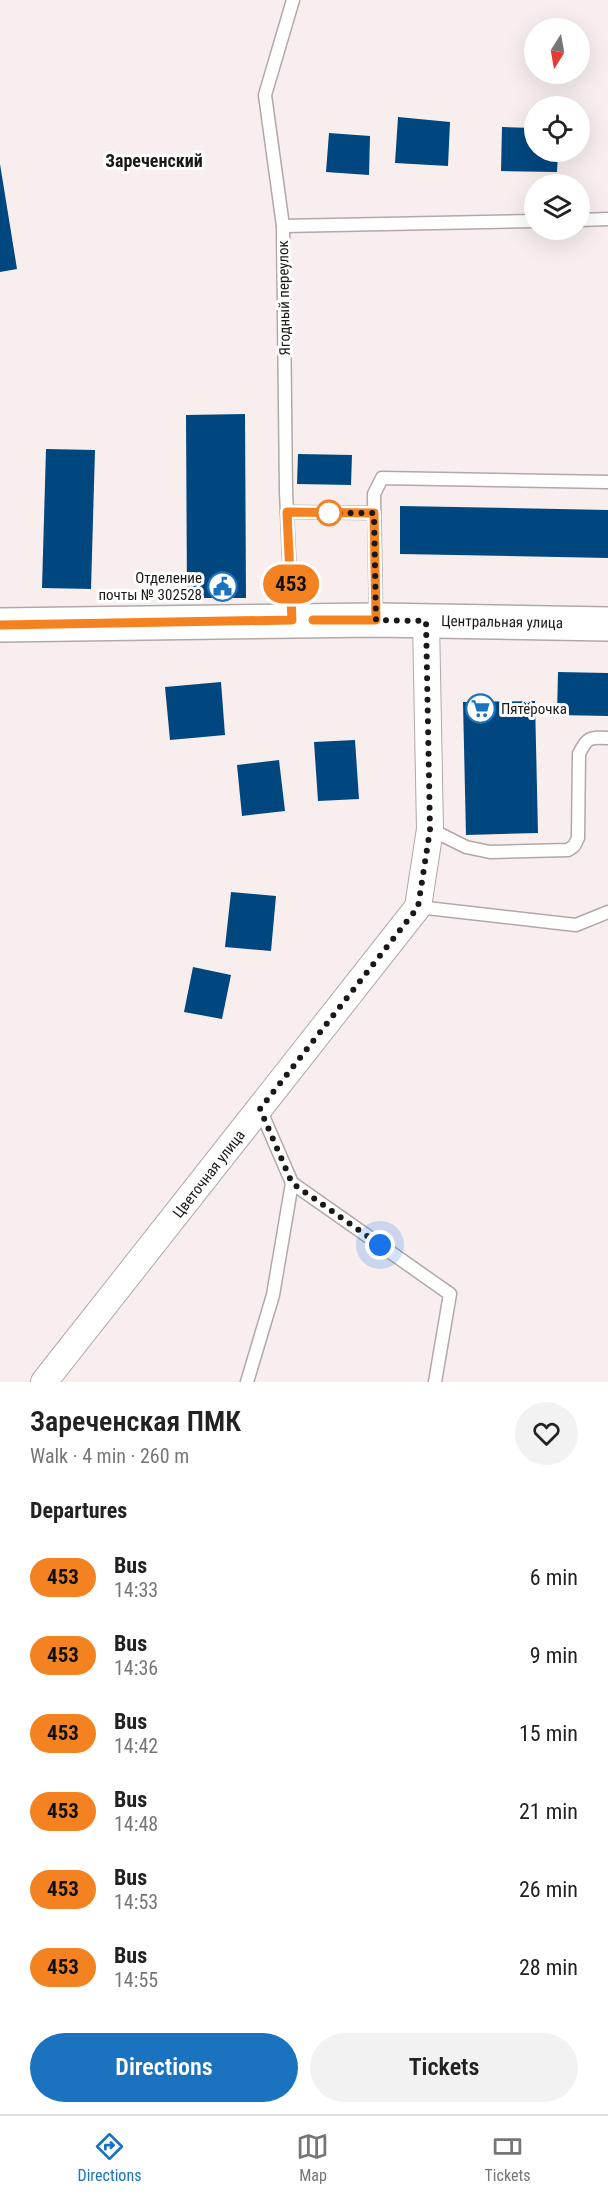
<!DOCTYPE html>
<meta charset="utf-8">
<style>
body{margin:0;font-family:"Roboto Condensed",sans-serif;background:#f2f2f2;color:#222;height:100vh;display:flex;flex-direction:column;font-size:22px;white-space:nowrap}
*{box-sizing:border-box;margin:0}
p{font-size:20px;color:#767676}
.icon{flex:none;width:33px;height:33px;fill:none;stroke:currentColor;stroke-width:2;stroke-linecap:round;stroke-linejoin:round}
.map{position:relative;height:1382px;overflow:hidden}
.drawer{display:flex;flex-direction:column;background:#fff;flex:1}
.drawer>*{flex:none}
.badge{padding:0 12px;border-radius:20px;font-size:21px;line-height:39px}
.needle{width:39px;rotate:191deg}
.buttons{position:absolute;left:524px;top:18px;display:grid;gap:12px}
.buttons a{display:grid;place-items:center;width:66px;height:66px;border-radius:50%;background:#fff;box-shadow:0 6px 24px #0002;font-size:30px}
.you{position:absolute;width:30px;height:30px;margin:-15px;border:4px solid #fff;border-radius:50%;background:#1a73e8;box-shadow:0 0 0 9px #1a73e833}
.map>.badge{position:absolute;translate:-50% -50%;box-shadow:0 0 0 3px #fff}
h2{padding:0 30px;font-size:22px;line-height:54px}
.round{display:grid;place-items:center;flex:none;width:63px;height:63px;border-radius:32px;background:#f2f2f2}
.headline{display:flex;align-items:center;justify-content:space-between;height:102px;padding:0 30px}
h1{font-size:28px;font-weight:600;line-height:45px}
.primary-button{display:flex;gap:12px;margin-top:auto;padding:12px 30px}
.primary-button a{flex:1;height:69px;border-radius:36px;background:#1b73c0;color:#fff;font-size:24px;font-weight:600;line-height:69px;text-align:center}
.primary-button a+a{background:#f2f2f2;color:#222}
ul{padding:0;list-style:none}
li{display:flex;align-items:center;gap:18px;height:78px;padding:0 30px}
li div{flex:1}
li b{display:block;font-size:22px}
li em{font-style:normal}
li .badge{min-width:66px;font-weight:700;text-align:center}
.menu{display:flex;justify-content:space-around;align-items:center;height:84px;border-top:2px solid #e0e0e0;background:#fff;font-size:16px;color:#767676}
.menu a{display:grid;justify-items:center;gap:3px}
.menu .on{color:#1b73c0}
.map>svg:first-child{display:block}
</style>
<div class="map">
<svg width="608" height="1382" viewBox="0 0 608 1382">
<rect width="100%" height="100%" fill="#f8eeee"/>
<!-- building -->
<g fill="#004780">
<path d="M398,117L450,122L448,166L395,163Z"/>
<path d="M502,127L534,128V152H558L557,172L501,171Z"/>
<path d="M329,133L370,136L369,175L326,172Z"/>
<path d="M0,164L17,269L0,272Z"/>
<path d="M245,414L246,598H187L186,415Z"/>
<path d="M46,449L95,450L91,589L42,588Z"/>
<path d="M298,454L352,455L351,485L297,484Z"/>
<path d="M400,506L608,510V558L400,554Z"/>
<path d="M558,672L608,673V716L557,715Z"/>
<path d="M221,682L225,735L170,740L165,687Z"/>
<path d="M535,701L538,833L466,835L463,702Z"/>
<path d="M355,740L359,799L318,801L314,742Z"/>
<path d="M279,760L285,811L242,816L237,765Z"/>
<path d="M231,892L276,896L271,951L225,947Z"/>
<path d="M193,967L231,975L222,1019L184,1012Z"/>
</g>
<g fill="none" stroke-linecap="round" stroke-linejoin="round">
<defs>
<g id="lane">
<path d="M579,220L608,219"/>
<path d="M283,226L534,221"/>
<path d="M287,512L374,513"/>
<path d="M376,618L374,494L382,478L608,482"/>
<path d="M292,620L286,492L283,226L265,95L293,0"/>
<path d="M430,829L466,847L490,852L568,850L574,846L578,838L579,754C587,737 590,737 608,738"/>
<path d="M418,907L576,925L608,912"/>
<path d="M260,1109L292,1183L450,1294L435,1382"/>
<path d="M247,1382L273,1295L292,1183"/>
</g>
<path id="street" d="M44,1382L418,907L430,829L426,621"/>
<path id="secondary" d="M0,625L376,620L608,624"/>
</defs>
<!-- lane casing -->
<use href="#lane" stroke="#b2a8a8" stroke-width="15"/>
<!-- street casing -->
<use href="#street" stroke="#b2a8a8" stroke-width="28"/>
<!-- secondary casing -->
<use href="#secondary" stroke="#b2a8a8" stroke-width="36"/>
<!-- lane -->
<use href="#lane" stroke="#fff" stroke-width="12"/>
<!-- street -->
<use href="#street" stroke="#fff" stroke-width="26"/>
<!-- secondary -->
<use href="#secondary" stroke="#fff" stroke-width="33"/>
</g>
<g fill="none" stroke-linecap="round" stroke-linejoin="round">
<defs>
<path id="line" d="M0,625L292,620L287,512L374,513L376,620H313"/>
</defs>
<!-- line casing -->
<use href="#line" stroke="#fff" stroke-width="14"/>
<!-- line -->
<use href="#line" stroke="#f58220" stroke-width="9"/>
<!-- walk -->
<path stroke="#1b1818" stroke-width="6" stroke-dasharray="0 10.8" d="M329,513H374L376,620L426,621L430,830L418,907L260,1109L292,1183L380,1245"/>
</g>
<!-- icons -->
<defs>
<symbol id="civic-ring" viewBox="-11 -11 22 22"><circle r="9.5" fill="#fefefe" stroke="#1b73c0" stroke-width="1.5"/><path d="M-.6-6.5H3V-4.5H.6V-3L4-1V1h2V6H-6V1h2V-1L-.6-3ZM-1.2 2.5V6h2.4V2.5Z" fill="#1b73c0"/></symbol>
<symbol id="supermarket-ring" viewBox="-11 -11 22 22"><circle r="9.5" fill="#fefefe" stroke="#1b73c0" stroke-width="1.5"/><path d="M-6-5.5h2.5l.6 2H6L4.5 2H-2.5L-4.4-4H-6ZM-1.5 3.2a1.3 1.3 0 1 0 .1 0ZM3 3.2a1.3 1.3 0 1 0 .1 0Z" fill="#1b73c0"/></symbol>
</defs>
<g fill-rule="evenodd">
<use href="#civic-ring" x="206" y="570" width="33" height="33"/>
<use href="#supermarket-ring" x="464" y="692" width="33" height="33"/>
</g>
<!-- markers -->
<circle fill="#fff" stroke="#f58220" stroke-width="3" cx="329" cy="513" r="12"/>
<g text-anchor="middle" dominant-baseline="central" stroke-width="6" stroke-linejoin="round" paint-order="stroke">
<!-- street labels -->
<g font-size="15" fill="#1b1818" stroke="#fefefe">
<text transform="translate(284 298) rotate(-91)">Ягодный переулок</text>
<text transform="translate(502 622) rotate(1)">Центральная улица</text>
<text transform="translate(209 1174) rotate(-52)">Цветочная улица</text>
</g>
<!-- poi labels -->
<g font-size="15" fill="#1b1818" stroke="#fefefe" text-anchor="end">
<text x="202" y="578">Отделение<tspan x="202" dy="17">почты № 302528</tspan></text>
<text x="501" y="709" text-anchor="start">Пятёрочка</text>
</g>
<!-- quarter labels -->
<g font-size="18" font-weight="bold" fill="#1b1818" stroke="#fefefe">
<text x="154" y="160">Зареченский</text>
</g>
</g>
</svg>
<div class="buttons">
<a><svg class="needle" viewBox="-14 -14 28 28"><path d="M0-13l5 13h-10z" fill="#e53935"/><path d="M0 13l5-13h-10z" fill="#767676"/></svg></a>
<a><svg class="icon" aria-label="locate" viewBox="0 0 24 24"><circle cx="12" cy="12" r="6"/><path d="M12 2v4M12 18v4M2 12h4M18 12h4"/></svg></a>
<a><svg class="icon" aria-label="layers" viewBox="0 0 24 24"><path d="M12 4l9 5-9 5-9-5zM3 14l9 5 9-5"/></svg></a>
</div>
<div class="you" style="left:380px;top:1245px"></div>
<b class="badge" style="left:291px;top:584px;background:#f58220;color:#111">453</b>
</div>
<section class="drawer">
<div class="headline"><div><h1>Зареченская ПМК</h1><p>Walk · 4 min · 260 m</p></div><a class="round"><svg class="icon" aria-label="heart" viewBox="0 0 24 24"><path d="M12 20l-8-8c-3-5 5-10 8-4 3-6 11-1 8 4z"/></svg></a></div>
<h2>Departures</h2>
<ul>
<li><span class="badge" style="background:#f58220;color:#111">453</span><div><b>Bus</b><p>14:33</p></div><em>6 min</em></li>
<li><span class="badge" style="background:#f58220;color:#111">453</span><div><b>Bus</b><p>14:36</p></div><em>9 min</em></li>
<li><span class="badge" style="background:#f58220;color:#111">453</span><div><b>Bus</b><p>14:42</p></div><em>15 min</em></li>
<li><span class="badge" style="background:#f58220;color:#111">453</span><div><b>Bus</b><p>14:48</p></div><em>21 min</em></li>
<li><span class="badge" style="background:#f58220;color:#111">453</span><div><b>Bus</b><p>14:53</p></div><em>26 min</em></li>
<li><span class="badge" style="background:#f58220;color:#111">453</span><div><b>Bus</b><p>14:55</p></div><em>28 min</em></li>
</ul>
<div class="primary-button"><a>Directions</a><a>Tickets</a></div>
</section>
<nav class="menu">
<a class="on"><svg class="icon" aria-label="directions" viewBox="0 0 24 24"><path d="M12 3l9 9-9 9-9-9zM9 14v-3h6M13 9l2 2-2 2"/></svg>Directions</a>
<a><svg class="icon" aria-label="map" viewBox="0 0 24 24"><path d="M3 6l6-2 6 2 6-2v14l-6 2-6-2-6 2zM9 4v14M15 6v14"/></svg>Map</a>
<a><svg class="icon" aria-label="tickets" viewBox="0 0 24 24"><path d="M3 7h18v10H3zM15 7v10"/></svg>Tickets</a>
</nav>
